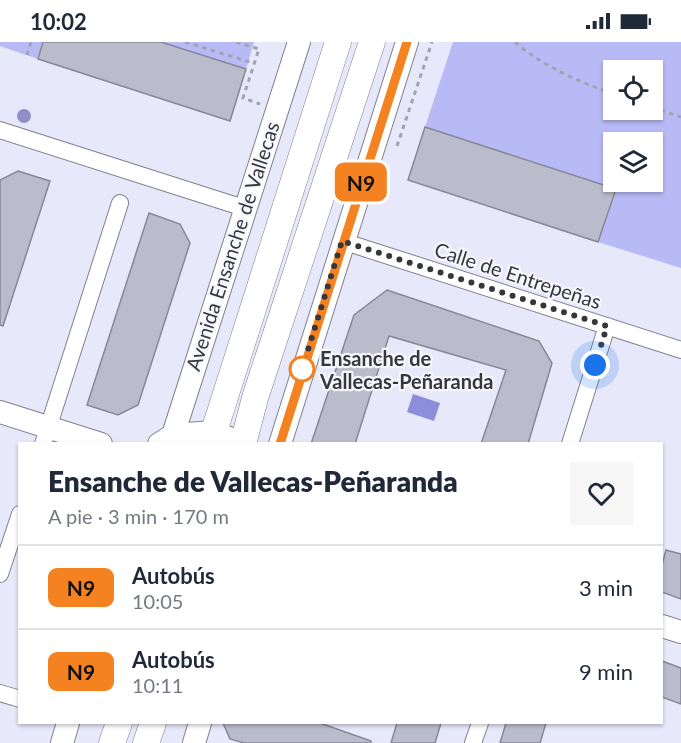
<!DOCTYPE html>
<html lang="es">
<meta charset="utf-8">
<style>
body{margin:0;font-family:Lato,sans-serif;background:#f6f6f7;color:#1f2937;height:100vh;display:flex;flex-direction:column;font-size:22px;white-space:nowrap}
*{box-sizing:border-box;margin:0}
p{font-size:20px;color:#747a83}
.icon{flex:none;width:33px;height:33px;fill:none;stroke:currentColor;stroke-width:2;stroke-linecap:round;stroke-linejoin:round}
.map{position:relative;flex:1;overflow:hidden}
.panel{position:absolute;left:18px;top:400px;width:645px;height:282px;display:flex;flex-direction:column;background:#fff;border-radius:0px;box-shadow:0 2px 4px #0004}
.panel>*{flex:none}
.badge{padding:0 12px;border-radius:9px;font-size:21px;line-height:39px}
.tools{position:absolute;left:603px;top:18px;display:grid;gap:12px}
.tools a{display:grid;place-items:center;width:60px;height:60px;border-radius:0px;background:#fff;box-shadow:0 2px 4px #0004;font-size:30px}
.you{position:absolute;width:30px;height:30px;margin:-15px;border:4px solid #fff;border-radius:50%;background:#1a73e8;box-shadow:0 0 0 9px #1a73e833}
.map>.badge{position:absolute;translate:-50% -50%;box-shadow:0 0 0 3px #fff}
.round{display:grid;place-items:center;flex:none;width:63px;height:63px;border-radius:0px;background:#f6f6f7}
.head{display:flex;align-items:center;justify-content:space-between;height:102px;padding:0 30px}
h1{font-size:28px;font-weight:800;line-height:45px}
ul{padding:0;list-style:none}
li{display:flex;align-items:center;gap:18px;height:84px;padding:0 30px;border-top:2px solid #e0e1e3}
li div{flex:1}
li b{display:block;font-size:22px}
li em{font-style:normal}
li .badge{min-width:66px;font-weight:700;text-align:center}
.status{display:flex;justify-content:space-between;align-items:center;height:42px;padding:0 30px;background:#fff;direction:ltr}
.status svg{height:16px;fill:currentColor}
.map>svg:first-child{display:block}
</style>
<div class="status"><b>10:02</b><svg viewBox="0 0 49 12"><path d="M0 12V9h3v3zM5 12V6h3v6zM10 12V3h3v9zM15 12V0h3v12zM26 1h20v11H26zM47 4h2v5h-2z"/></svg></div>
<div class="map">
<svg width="681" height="701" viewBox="0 0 681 701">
<rect width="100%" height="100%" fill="#e7e8f9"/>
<!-- green -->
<g fill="#b8baf6" fill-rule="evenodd">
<path d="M0,0H43L38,17L0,4Z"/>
<path d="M161,0H254L246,27Z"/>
<path d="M453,0H681V226L598,200L615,147L425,85ZM614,28H652V68H614ZM614,100H652V140H614Z"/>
</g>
<!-- water -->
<path fill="#8c8ddb" d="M413,352L440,361L434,379L407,370Z"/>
<!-- building -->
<g fill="#babccc" stroke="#878897" stroke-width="1.5">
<path d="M43,0H161L246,27L230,79L38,17Z"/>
<path d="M425,85L616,147L598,200L408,138Z"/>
<path d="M18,129L50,139L3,284L0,283V138Z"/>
<path d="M149,171L180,182L190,201L138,363L118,373L87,363Z"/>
<path d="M387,248L539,299L552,321L528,402H481L506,328L389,294L355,402H311L354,273Z"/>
<path d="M666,508L681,512V557L662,550V523Z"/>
<path d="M662,619L681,626V662L662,655Z"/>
<path d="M223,681H320L371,699V701H244L230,697Z"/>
<path d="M397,681H441L435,701H391Z"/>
<path d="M506,681H546L540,701H500Z"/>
</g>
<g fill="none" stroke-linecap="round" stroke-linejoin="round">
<defs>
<g id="street">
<path d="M0,88L244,166"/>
<path d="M342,199L681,308"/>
<path d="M43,402L120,161"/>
<path d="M570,402L607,284"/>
<path d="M0,532L20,472"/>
<path d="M0,651L20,657"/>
<path d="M473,701L480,681"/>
</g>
<g id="secondary">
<path d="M0,370L101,402"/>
<path d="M173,393L213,390L245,402"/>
<path d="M159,402L173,393L299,0"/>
<path d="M280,402L407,0"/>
<path d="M662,584L681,590"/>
<path d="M62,701L68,681"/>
<path d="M194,701L200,681"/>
</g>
<g id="primary">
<path d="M210,402L338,0"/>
<path d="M243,402L255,356L372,0"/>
<path d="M112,701L119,681"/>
<path d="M146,701L153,681"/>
</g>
</defs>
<!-- street casing -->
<use href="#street" stroke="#808190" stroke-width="18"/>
<!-- secondary casing -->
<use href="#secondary" stroke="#808190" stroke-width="24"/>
<!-- primary casing -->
<use href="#primary" stroke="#808190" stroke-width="27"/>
<!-- path -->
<g stroke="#a2a3b0" stroke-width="3" stroke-dasharray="4.5 4.5" stroke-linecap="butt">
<path d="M185,0L253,21"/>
<path d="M236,0L259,7L243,56L260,62"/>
<path d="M515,0C544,25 577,39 614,52"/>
<path d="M27,13L31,0"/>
<path d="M652,65L681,75"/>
<path d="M397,104L432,0"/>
</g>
<!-- street -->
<use href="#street" stroke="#fff" stroke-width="16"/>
<!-- secondary -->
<use href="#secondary" stroke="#fff" stroke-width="22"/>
<!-- primary -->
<use href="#primary" stroke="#fff" stroke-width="26"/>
</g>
<!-- trees -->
<circle fill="#908dc7" cx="24" cy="74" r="7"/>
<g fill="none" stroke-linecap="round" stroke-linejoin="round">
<defs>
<path id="line" d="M280,402L407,0"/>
</defs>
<!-- line casing -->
<use href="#line" stroke="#fff" stroke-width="14"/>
<!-- line -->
<use href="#line" stroke="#f58220" stroke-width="9"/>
<!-- walk -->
<path stroke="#36363d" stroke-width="6" stroke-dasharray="0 10.8" d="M302,327L342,199L607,284L595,323"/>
</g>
<!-- markers -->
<circle fill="#fff" stroke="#f58220" stroke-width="3" cx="302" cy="327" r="12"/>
<g text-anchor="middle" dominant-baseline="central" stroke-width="4.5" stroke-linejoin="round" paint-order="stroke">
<!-- street labels -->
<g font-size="20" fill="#36363d" stroke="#f6f6fd">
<text transform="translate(232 204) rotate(-72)">Avenida Ensanche de Vallecas</text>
<text transform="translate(518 233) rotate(18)">Calle de Entrepeñas</text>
</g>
<!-- stop labels -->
<g font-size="20" font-weight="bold" fill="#36363d" stroke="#f6f6fd" text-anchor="start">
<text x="320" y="316">Ensanche de<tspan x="320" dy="23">Vallecas-Peñaranda</tspan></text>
</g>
</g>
</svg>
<div class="tools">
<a><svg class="icon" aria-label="locate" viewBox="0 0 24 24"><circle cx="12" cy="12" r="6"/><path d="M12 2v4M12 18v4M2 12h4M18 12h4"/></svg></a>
<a><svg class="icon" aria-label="layers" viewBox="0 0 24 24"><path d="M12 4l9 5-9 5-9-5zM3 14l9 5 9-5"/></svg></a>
</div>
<div class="you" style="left:595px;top:323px"></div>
<b class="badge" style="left:361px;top:140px;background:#f58220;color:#111">N9</b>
<section class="panel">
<div class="head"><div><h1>Ensanche de Vallecas-Peñaranda</h1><p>A pie · 3 min · 170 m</p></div><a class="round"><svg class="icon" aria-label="heart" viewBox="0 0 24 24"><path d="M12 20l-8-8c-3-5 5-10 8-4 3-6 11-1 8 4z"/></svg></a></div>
<ul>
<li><span class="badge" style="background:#f58220;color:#111">N9</span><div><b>Autobús</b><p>10:05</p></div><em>3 min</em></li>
<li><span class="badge" style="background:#f58220;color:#111">N9</span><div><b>Autobús</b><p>10:11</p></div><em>9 min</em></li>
</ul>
</section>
</div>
